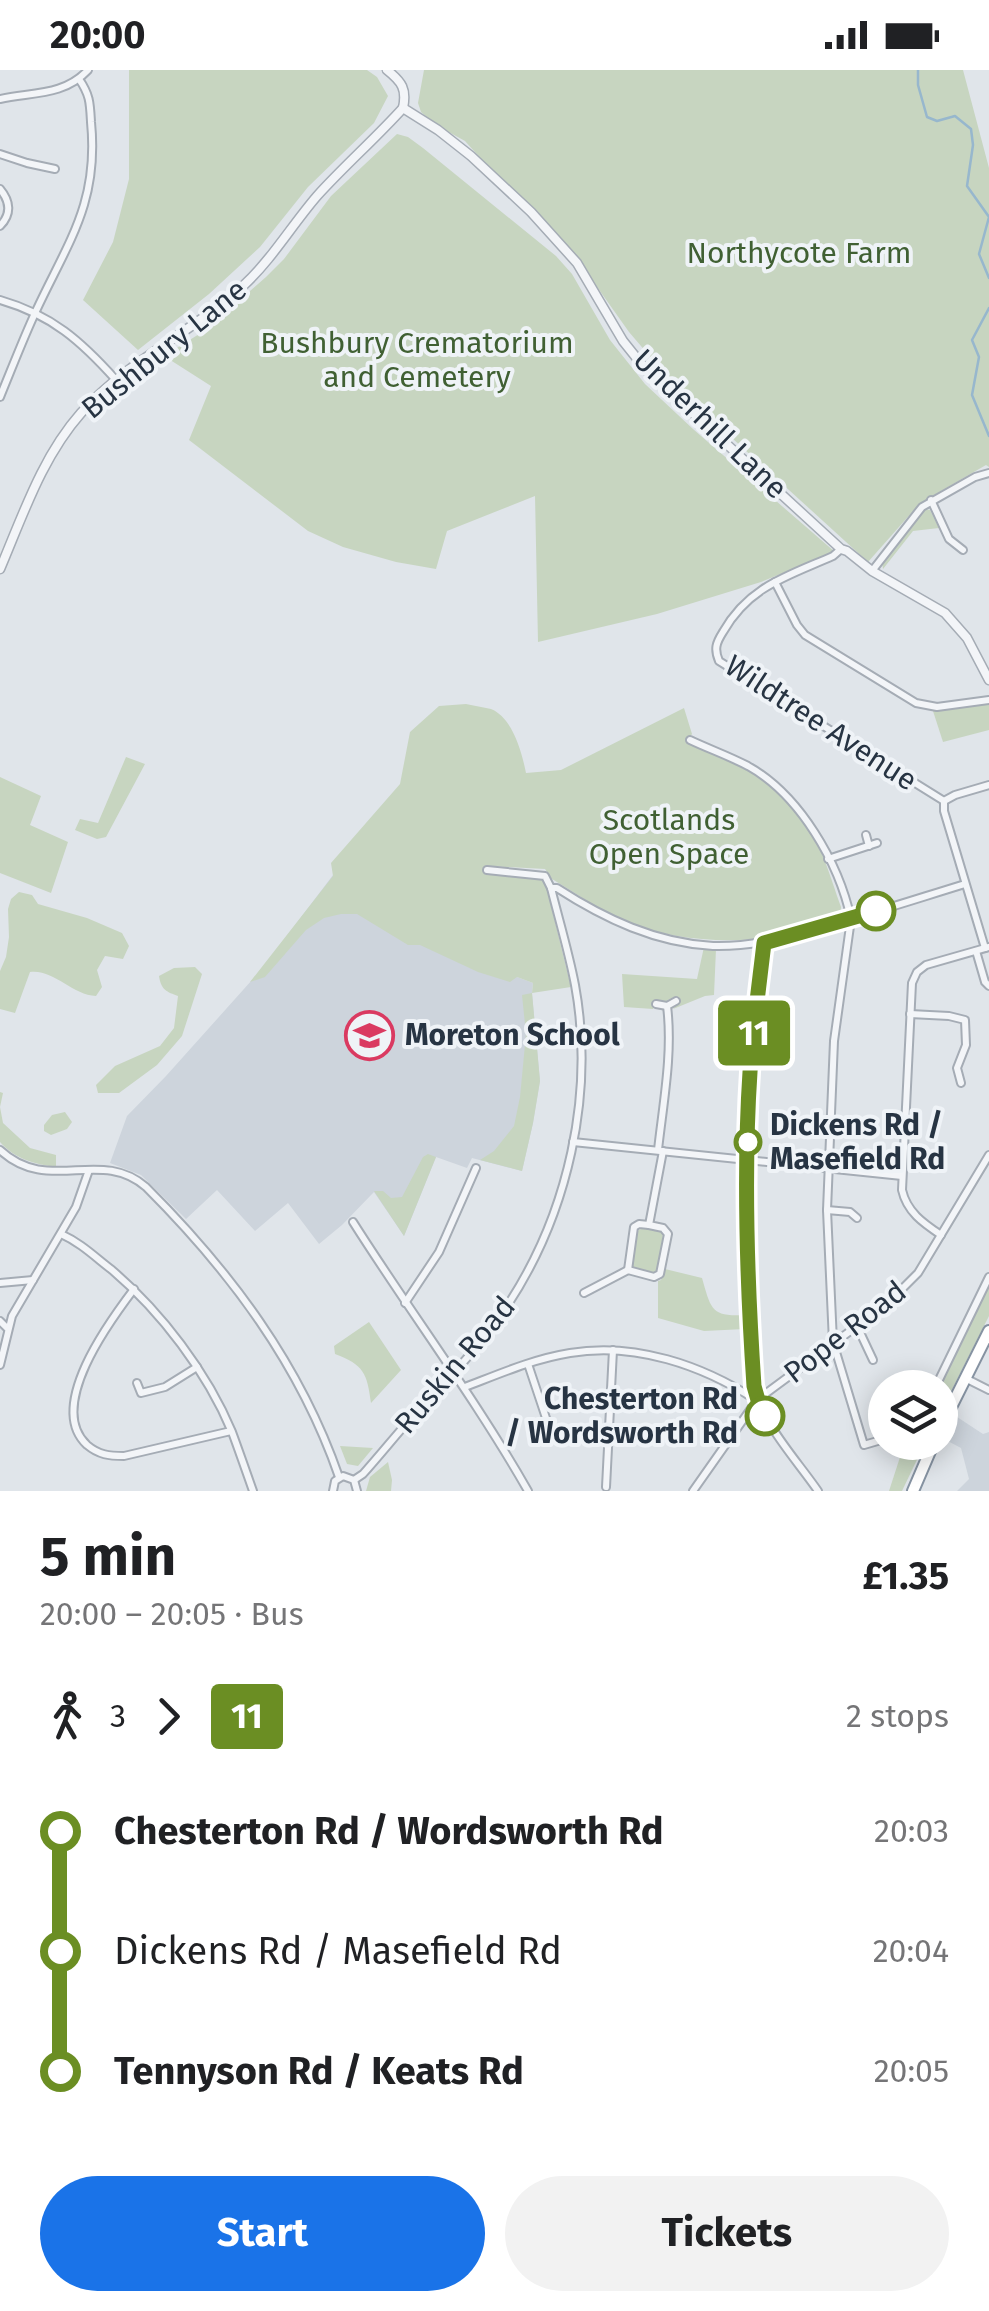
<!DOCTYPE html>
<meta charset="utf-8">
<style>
body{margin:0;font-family:"Fira Sans",sans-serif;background:#f2f2f2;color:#202124;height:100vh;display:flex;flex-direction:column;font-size:38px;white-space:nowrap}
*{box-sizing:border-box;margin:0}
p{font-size:32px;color:#757577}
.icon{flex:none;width:55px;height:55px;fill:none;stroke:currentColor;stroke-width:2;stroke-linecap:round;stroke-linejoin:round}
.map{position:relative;height:1421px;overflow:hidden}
.details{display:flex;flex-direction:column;background:#fff;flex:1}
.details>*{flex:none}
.badge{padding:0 20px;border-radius:8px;font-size:35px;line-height:65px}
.fabs{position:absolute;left:868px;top:1300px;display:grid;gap:20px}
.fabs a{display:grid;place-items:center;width:90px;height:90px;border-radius:50%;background:#fff;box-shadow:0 5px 25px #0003;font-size:50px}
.map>.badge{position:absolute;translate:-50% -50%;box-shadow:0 0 0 5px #fff}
.legs{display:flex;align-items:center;gap:15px;height:110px;padding:0 40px;font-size:32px}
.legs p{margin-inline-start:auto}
.overview{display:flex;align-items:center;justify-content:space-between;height:170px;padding:0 40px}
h1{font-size:55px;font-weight:700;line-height:75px}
.primary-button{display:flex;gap:20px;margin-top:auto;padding:20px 40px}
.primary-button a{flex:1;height:115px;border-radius:60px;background:#1a73e8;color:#fff;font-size:40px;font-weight:700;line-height:115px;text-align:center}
.primary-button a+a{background:#f2f2f2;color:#202124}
ul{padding:0 40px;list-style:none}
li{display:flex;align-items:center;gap:35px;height:120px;font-size:38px}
li i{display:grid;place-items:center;width:15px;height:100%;margin:0 12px;background:currentColor}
li i::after{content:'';width:25px;height:25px;margin:-12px;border:8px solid;border-radius:50%;background:#fff}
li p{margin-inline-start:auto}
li:first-child i{background:linear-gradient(#0000 50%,currentColor 0)}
li:last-child i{background:linear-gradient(currentColor 50%,#0000 0)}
.status{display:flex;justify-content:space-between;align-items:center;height:70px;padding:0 50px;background:#fff;direction:ltr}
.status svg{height:28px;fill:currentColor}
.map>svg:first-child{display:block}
</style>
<div class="status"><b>20:00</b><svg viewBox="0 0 49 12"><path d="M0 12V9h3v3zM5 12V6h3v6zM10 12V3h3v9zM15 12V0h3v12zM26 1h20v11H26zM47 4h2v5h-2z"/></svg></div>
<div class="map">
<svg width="989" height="1421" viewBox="0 0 989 1421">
<rect width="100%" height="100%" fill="#e0e5ea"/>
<!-- built -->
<g fill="#cdd4dc">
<path d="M333,805L517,907L533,913L532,923L540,1011L533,1053L522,1101L472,1088L467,1098L436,1087L404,1166L374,1122L342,1155L319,1174L288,1133L255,1161L217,1120L186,1149L141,1105L110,1093L127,1046L166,1006L261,900Z"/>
<path d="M954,1345L983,1364L989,1362V1421H957L969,1409L961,1378L942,1368Z"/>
</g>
<!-- green -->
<g fill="#c7d5c0">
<path d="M129,0H367L377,7L388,26L374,53L308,117L260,177L209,224L138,280L83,230L113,172L129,109Z"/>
<path d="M424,0H963L989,98V397L986,395L927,429L914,440L868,492L676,317L629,262L568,176L509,120L465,71L436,55L421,42L418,33Z"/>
<path d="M397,64L408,67L423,78L556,186L572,204L610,270L645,314L693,359L835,482L761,512L657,544L538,572L535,426L447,461L436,499L396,492L343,477L308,461L189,370L211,316L164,286L204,261L266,207L284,189L331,126Z"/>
<path d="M925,439L930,440L939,458L913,461L883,499L882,492Z"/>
<path d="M987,632L989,633V660L943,672L933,641Z"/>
<path d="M466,634C474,636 483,637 491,639C513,648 522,683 526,703L561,700L684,638L692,664L686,673C728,688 771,707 799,743C820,769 830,806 841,837L840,848C779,877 688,877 627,852C601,842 576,823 552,809L545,799L489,796L487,803L544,807L571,917L532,923L540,1011L533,1053L522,1101L480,1090L494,1081L514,1056L520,1027L526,964L522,925L532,923L533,913L517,907L510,912L478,902L420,875H408L357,844H341L324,848L306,860L265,907L250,912L333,806L331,793L400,714L410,662L439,636Z"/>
<path d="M126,687L145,694L106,767L97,769L75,760L80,749L98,753Z"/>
<path d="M0,707L41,726L30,755L68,772L51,823L0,803Z"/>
<path d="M19,822L32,825L38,834L87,848L122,863L129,876L123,889L105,886L97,900L102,917L96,926C72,925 54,899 30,902L15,943L0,939V901L6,887L9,867L8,839L11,829Z"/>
<path d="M704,877L716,879L714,925L705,926L673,939L679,932L674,927L666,931L657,930L653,939L624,937L622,904L697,909Z"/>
<path d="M195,897L202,904L182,966L157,995L119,1023H98L96,1015L115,996L160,976L174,958L178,926C167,922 161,920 159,906L174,898Z"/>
<path d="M0,1022L3,1023L0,1037L3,1053L30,1078L56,1085V1097C34,1094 15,1089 0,1072Z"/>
<path d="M65,1042L72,1052L67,1059L51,1065L44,1061V1055L52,1045Z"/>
<path d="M428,1084L436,1087L404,1166L374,1121H383L391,1128L402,1127L423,1087Z"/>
<path d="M645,1157L661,1160L663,1164L657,1202L654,1203L633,1199L630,1193L637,1161Z"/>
<path d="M665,1199L702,1208C711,1239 711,1247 745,1245V1259L704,1261L658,1248V1211L661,1210Z"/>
<path d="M989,1215V1246L940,1343V1318H937Z"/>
<path d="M369,1252L401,1300L371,1333C367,1303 364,1295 335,1284L334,1276Z"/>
<path d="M907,1373H925L902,1421H889L902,1381Z"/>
<path d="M340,1376L373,1378L358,1396L347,1394Z"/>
<path d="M388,1392L392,1410L391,1421H366L370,1407Z"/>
</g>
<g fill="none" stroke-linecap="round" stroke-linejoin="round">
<!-- stream -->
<g stroke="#97b7cd" stroke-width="2.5">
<path d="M918,0V15L927,47L937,51L955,46L971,59L973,75L967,116L989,147L979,184L989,208"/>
<path d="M989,238L972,270L979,287L972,325L989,366"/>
</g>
<defs>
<g id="minor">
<path d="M0,29C32,22 64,26 88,0"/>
<path d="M0,84L27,93L55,99"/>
<path d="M0,119C10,131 12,144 0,156"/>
<path d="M0,230C52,245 81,271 116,310"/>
<path d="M0,327C12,298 23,269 36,241C68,172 99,133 91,52C90,33 90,25 79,9"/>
<path d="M931,430L949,469L963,480"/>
<path d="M841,479L833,486C788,506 749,516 723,562C716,573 714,579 719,591L944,731"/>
<path d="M872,501L922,437L975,407L989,403"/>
<path d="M775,512L797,555L805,565L916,633L937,637L989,630"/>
<path d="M690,670C709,679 729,686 748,696C800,725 839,793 851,849L834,971L827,1140L833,1272L864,1375L881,1370"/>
<path d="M944,731V741L985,878"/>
<path d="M944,731L955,725L989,715"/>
<path d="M866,765L869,776"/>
<path d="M828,789L877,773"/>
<path d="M551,818H557C605,849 656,873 713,876C750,877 784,868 818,858C868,845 916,829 965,814"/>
<path d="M764,873C759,916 753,959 750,1002C743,1107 747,1212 754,1316C763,1355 796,1389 818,1421"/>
<path d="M976,881L985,912L989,916"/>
<path d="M656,934L667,936"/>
<path d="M910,944L949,946L965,950L966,975L957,998L961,1013"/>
<path d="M573,1072L902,1106"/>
<path d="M0,1080C48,1125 100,1077 146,1117C230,1201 300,1294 339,1407"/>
<path d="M658,1080C663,1034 673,983 667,936L676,931"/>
<path d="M827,1140L850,1142L857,1148"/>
<path d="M353,1152C410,1242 475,1328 528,1421"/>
<path d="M61,1164C81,1173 95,1187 112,1200C161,1242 207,1302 232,1362C239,1381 246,1401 253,1421"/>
<path d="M941,1165C923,1153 907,1142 902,1120L912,913L917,902L926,895L989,877"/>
<path d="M628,1200L634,1157L639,1154L649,1155"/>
<path d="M0,1213L33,1210"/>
<path d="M134,1219C109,1252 46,1337 87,1375C99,1385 109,1386 124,1386L231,1361"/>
<path d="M584,1223L628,1200L654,1207L660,1204L668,1164L663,1158L649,1155L663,1081"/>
<path d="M405,1233L439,1182L476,1098"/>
<path d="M0,1251L7,1258"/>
<path d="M857,1256L873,1290"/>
<path d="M528,1294L548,1354"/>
<path d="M0,1295L12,1246L76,1137L89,1100"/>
<path d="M965,1308L989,1320"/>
<path d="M137,1313L141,1323L165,1317L197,1297"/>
<path d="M465,1317C499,1304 533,1289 570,1283C635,1272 702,1295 756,1330"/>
<path d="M935,1318L989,1207"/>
<path d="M354,1410L363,1404C380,1385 396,1365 413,1346C446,1311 480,1277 507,1236C568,1144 595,1024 575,915C569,883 559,850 551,818L545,806L487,800"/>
<path d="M606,1417L613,1280"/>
<path d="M333,1421L335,1411L343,1406L354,1410L357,1421"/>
<path d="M693,1421L757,1330L857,1256L901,1220L918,1203L989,1085"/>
</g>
<g id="tertiary">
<path d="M387,0C402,12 407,19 403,38"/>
<path d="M403,38L438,60L471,86L531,142L577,193L623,271L647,301L841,479L847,481L872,501L945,543L967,568L989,610"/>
<path d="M0,499C23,445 42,387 81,343C127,291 193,262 244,215C272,189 292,155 317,126C344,96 375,69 403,38"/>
</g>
<g id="trunk">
<path d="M940,1359L989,1261"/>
<path d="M913,1421L934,1372"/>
</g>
</defs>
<!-- minor casing -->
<use href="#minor" stroke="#a5acb5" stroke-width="10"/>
<!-- tertiary casing -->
<use href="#tertiary" stroke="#a5acb5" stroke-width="11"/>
<!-- trunk casing -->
<use href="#trunk" stroke="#8693a2" stroke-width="14"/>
<!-- minor -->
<use href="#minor" stroke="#f3f5f8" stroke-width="6"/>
<!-- tertiary -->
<use href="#tertiary" stroke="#f3f5f8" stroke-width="8"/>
<!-- trunk -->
<use href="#trunk" stroke="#fff" stroke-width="10"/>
</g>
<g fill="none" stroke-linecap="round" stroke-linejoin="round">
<defs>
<path id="line-1" d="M765,1346L758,1330L754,1316C747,1212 743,1107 750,1002C753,959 759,916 764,873L876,841"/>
</defs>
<!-- line-1 casing -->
<use href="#line-1" stroke="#fff" stroke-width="22"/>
<!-- line-1 -->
<use href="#line-1" stroke="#6b8e23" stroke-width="15"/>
</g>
<!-- icons -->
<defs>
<symbol id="school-ring" viewBox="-11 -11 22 22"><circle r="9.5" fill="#eff3f7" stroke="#da3a61" stroke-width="1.5"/><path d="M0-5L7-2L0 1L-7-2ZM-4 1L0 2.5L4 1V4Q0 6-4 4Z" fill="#da3a61"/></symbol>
</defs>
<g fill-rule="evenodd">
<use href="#school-ring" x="342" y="938" width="55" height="55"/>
</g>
<!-- markers -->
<g fill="#fff" stroke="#6b8e23" stroke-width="5">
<circle cx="876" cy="841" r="18"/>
<circle cx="748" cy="1072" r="12"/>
<circle cx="765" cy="1346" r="18"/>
</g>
<g text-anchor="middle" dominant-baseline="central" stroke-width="8" stroke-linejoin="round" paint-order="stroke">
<!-- park labels -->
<g font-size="30" fill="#406033" stroke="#eff3f7">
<text x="799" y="183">Northycote Farm</text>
<text x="417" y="273">Bushbury Crematorium<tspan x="417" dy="34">and Cemetery</tspan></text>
<text x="669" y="750">Scotlands<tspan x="669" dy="34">Open Space</tspan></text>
</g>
<!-- street labels -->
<g font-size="30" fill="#273443" stroke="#eff3f7">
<text transform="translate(164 279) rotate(-39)">Bushbury Lane</text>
<text transform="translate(710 354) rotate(44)">Underhill Lane</text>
<text transform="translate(821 653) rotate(33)">Wildtree Avenue</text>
<text transform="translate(845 1262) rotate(-38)">Pope Road</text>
<text transform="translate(455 1295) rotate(-50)">Ruskin Road</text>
</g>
<!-- poi labels -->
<g font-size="30" font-weight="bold" fill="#273443" stroke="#eff3f7" text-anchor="start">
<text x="405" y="965">Moreton School</text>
</g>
<!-- stop labels -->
<g font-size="30" font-weight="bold" fill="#273443" stroke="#eff3f7" text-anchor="start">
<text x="770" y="1055">Dickens Rd /<tspan x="770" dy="34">Masefield Rd</tspan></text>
<text x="738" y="1329" text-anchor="end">Chesterton Rd<tspan x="738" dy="34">/ Wordsworth Rd</tspan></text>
</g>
</g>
</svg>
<div class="fabs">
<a><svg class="icon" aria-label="layers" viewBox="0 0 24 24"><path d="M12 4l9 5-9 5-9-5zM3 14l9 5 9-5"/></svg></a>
</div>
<b class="badge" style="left:754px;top:963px;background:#6b8e23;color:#fff">11</b>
</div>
<section class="details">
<div class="overview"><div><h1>5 min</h1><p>20:00 – 20:05 · Bus</p></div><b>£1.35</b></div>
<div class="legs"><svg class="icon" aria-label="walk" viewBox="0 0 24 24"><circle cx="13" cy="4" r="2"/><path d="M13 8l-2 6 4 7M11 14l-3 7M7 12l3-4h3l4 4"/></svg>3<svg class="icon" aria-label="forward" viewBox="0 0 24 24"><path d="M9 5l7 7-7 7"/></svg><b class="badge" style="background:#6b8e23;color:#fff">11</b><p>2 stops</p></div>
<ul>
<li><i style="color:#6b8e23"></i><b>Chesterton Rd / Wordsworth Rd</b><p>20:03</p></li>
<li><i style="color:#6b8e23"></i><span>Dickens Rd / Masefield Rd</span><p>20:04</p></li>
<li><i style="color:#6b8e23"></i><b>Tennyson Rd / Keats Rd</b><p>20:05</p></li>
</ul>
<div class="primary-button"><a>Start</a><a>Tickets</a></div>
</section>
